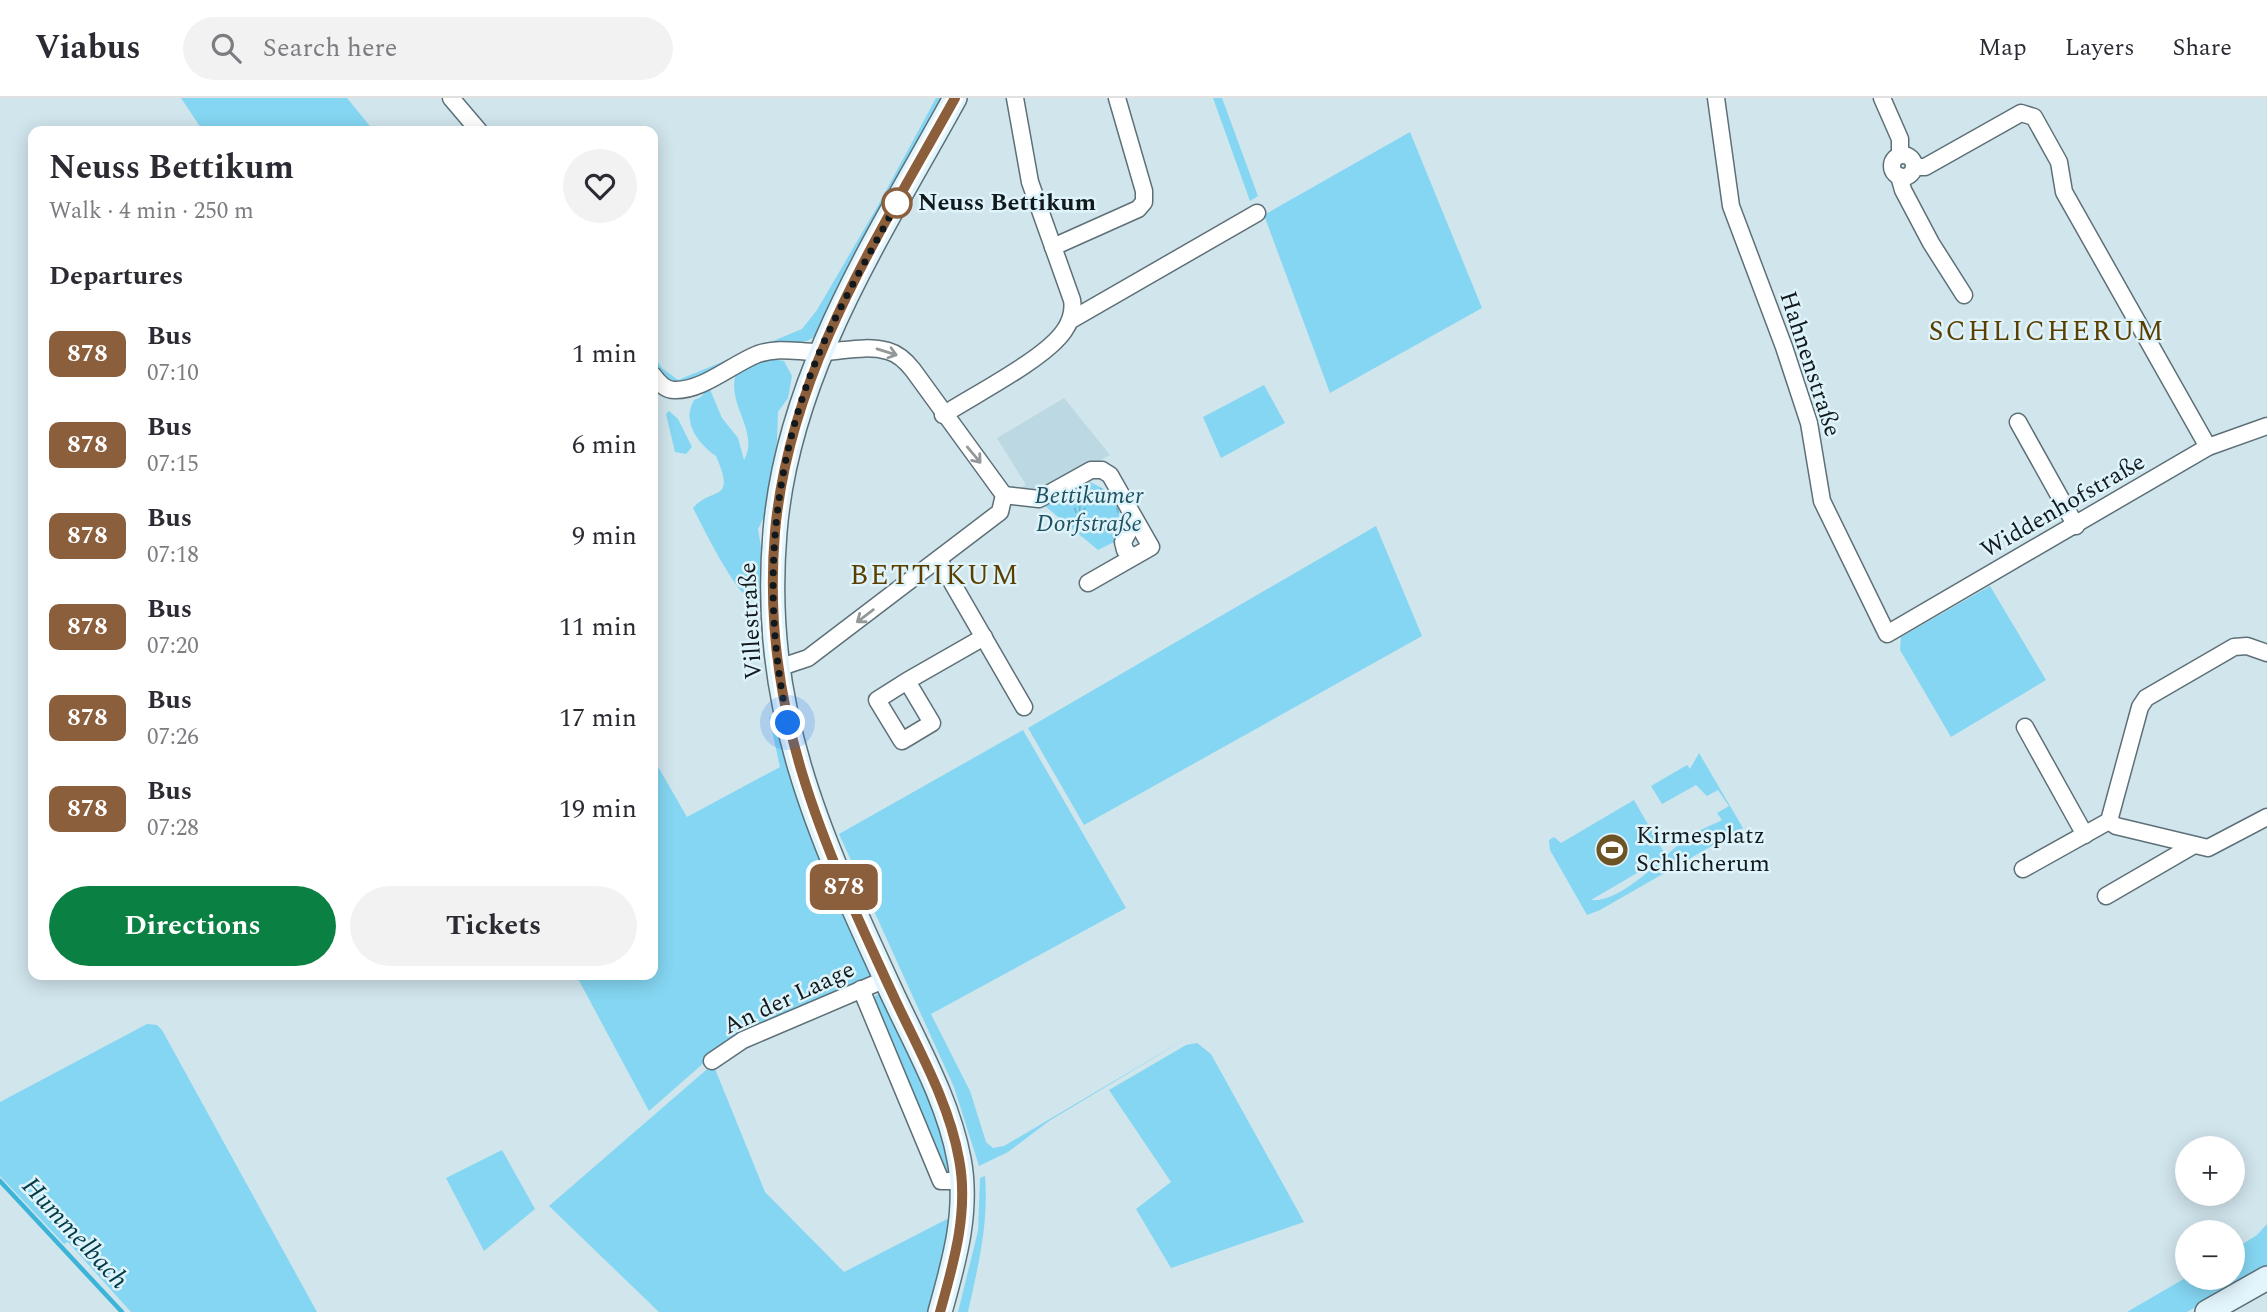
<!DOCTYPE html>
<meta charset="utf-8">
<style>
body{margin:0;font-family:Spectral,serif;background:#f2f2f3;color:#2b2b33;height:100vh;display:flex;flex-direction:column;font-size:26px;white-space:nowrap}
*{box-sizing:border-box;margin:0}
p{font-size:23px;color:#7c7c81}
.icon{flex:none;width:38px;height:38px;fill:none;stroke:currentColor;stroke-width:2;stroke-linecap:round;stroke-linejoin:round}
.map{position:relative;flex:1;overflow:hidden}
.drawer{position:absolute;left:28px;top:28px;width:630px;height:854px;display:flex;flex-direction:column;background:#fff;border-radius:14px;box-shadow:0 4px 18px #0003}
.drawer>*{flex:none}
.badge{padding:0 14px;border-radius:10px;font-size:24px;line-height:46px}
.fabs{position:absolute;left:2175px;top:1038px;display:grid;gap:14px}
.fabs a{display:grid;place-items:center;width:70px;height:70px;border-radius:50%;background:#fff;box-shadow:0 4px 18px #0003;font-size:35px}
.you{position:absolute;width:35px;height:35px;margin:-18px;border:5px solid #fff;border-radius:50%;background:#1a73e8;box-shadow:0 0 0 10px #1a73e833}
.map>.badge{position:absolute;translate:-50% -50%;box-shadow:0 0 0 4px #fff}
h2{padding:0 21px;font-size:26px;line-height:63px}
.round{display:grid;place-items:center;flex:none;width:74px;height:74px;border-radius:37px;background:#f2f2f3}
.headline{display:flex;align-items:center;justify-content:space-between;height:119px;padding:0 21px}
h1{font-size:33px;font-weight:700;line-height:52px}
.button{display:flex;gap:14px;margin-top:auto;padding:14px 21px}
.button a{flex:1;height:80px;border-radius:42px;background:#0b8043;color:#fff;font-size:28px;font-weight:700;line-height:80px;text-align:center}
.button a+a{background:#f2f2f3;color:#2b2b33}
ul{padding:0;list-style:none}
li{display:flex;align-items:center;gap:21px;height:91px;padding:0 21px}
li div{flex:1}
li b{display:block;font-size:26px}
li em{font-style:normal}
li .badge{min-width:77px;font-weight:700;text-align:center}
header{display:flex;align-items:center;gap:42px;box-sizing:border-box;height:98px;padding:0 35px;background:#fff;border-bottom:2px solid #e1e1e2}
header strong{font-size:33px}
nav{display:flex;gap:38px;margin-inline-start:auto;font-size:24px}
.search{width:490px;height:63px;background:#f2f2f3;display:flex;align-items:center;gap:18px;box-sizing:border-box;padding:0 24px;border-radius:38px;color:#7c7c81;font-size:26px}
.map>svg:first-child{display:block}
</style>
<header>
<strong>Viabus</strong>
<div class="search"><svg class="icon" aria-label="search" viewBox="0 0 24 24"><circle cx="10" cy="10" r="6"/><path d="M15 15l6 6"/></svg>Search here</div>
<nav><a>Map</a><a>Layers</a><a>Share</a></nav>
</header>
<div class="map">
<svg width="2267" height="1214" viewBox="0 0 2267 1214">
<defs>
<pattern id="park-tufts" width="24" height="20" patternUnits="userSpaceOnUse" patternTransform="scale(1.75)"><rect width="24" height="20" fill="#85d6f2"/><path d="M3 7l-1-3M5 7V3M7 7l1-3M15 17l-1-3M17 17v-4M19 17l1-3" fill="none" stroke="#72b7cf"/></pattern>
</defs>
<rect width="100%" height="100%" fill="#d1e5ed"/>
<!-- built -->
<path fill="#bcd8e2" d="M1064,300L1110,357L1034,398L1021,390L1026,387L997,340Z"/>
<!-- green -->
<g fill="#85d6f2">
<path d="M181,0H347L374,33H203Z"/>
<path d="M936,0H946L818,237L807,243L770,249L677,289L653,272V256L662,270L678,282L802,231L817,212L876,111Z"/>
<path d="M1213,0H1222L1258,98L1250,103Z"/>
<path d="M1410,34L1482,210L1330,295L1264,117Z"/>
<path d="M774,261L784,263L792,278L788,300L778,314L777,343L764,419L758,431L761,449L759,497L752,503C734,493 704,431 693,410C711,388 737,406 716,358C699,346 681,324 694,302L701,299L709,289L722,320L738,340L744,362C761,332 722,303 738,271Z"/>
<path d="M1264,287L1285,325L1221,360L1203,319Z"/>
<path d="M669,313L678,321L692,349L686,356L675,354L666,316Z"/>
<path d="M1376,428L1422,538L1084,727L1028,630Z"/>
<path d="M1990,488L2046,582L1951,639L1900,552L1901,539Z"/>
<path d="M777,617L798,705H801L873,873L872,879L731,941L649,1013L576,877H653V660L687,719L780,669L769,619Z"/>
<path d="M1023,632L1126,810L931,916L970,993L986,1044L993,1050L1004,1048L1192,937L1049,1023L1008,1054L979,1068L954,989L839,736Z"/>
<path d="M1699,655L1743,730L1600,812L1587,817L1550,752L1549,742L1554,739L1561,745L1634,702L1666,758L1591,802C1619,805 1659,764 1678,747C1689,736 1708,729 1722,722L1717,715L1729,708L1718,692L1707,698L1696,687L1662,706L1651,688L1687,667L1690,671Z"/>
<path d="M876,897H882L935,1006L953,1076L943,1074L872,904Z"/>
<path d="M147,926L157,927L162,932L317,1214H131L68,1144L64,1146L0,1078V1004Z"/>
<path d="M1197,945L1211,956L1304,1124L1171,1170L1136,1111L1171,1084L1109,992L1186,947Z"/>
<path d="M713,966L765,1094L844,1174L953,1118L931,1214H659L549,1108Z"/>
<path d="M502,1052L535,1111L484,1153L446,1080Z"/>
<path d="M985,1078C989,1124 978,1169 968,1214H958L978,1133L980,1080Z"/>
<path d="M2267,1126V1168L2187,1214H2127L2187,1179L2233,1180V1152L2257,1137Z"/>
</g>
<!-- park -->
<path fill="url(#park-tufts)" d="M1090,384L1116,397L1121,407L1114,444L1098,452L1045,408L1066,392Z"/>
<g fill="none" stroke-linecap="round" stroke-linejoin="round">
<!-- stream -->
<path stroke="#3cb4d8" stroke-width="4.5" d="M0,1083L122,1214"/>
<defs>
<g id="minor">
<path d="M451,0L479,33"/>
<path d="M1716,0L1731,108L1784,249L1809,325L1822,403L1887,536L2208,349L2267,328"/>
<path d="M1882,0L1900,41V57"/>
<circle cx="1903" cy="68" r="11"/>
<path d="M1914,69H1925L2021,15L2034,19L2059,64L2064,94L2208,349"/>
<path d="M1899,78L1903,92L1931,145L1964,197"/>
<path d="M1053,149L1138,111L1144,104V93L1117,0"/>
<path d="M1071,222L1257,115"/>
<path d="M653,277C658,284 665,292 674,292C703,293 732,266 758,256C781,248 800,255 823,254C844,253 866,247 888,253C899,256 906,263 913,272L1004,397L1000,414L808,560L778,570"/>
<path d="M943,317C974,297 1045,261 1064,233C1071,223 1074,214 1072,202L1030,84L1015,0"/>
<path d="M2018,324L2076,428"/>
<path d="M1004,397L1039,401L1091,372H1102L1110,377L1151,449L1088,485"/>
<path d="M1132,459L1125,452L1123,444L1135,422"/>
<path d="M939,462L1024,609"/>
<path d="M907,583L877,602L902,643L932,625L907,583L984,539"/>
<path d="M2025,629L2085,737"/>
<path d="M2109,723L2116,728L2208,750L2267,719"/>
<path d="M2023,771L2109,723L2140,609L2146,600L2234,549L2247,548L2267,555"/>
<path d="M2106,798L2194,747"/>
<path d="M861,891L941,1083H961"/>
<path d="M712,963L743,942L886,881"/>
</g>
<g id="secondary">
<path d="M940,1214C954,1164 969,1113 959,1061C948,1002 916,947 891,893C819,737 760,611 775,434C788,274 880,137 955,0"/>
<path d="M2207,1214L2267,1180"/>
</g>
</defs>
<!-- minor casing -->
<use href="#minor" stroke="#5e7077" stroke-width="19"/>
<!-- secondary casing -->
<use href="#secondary" stroke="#5e7077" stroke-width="26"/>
<!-- minor -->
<use href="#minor" stroke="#fff" stroke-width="16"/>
<!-- secondary -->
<use href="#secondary" stroke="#e3f5fc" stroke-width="23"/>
</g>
<!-- one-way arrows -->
<defs><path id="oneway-shaft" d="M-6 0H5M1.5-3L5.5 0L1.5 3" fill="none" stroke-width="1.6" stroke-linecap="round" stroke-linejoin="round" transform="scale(1.75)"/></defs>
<g stroke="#949899">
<use href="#oneway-shaft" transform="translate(887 254) rotate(17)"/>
<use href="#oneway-shaft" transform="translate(974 357) rotate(50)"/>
<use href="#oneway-shaft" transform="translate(865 518) rotate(143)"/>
</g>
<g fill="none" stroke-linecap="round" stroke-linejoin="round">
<defs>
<path id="line" d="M940,1214C954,1164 969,1113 959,1061C949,1004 918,951 894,899C822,744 760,610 775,434C789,274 879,137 955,0"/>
</defs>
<!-- line casing -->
<use href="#line" stroke="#fff" stroke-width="16"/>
<!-- line -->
<use href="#line" stroke="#8b5e3c" stroke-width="10"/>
<!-- walk -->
<path stroke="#12191c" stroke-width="7" stroke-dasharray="0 12.6" d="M788,625C761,502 770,370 820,253C842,203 874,148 897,105"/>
</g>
<!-- icons -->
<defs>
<symbol id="stadium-disc" viewBox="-11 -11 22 22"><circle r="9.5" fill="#6d5425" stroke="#def3fa"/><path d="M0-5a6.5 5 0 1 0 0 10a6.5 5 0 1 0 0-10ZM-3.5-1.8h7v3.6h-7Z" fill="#fff"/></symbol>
</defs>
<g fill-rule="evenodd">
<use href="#stadium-disc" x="1593" y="733" width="38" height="38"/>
</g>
<!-- markers -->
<circle fill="#fff" stroke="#8b5e3c" stroke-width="3.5" cx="897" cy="105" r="14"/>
<g text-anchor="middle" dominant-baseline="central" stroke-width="5" stroke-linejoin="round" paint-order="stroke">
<!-- stop labels -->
<g font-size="24" font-weight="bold" fill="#12191c" stroke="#def3fa" text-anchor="start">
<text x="918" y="105">Neuss Bettikum</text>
</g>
<!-- street labels -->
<g font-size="24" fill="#12191c" stroke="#def3fa">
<text transform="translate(1810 266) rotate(72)">Hahnenstraße</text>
<text transform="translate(2063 408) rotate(-30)">Widdenhofstraße</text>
<text transform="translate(751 523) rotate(-93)">Villestraße</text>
<text transform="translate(789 900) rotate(-25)">An der Laage</text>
</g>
<!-- park labels -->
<g font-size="24" font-style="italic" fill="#1f5060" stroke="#def3fa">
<text x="1089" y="398">Bettikumer<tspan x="1089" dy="28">Dorfstraße</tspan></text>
</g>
<!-- poi labels -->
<g font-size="24" fill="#12191c" stroke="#def3fa" text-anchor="start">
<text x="1636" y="738">Kirmesplatz<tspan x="1636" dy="28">Schlicherum</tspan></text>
</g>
<!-- water labels -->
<g font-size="26" font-style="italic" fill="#023a48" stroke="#def3fa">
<text transform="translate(75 1135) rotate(47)">Hummelbach</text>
</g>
<!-- quarter labels -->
<g font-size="28" letter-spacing="2" fill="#5b3f01" stroke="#def3fa">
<text x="2047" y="233">SCHLICHERUM</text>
<text x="935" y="477">BETTIKUM</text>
</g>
</g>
</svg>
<div class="fabs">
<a>+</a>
<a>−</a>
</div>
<div class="you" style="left:788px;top:625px"></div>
<b class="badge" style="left:844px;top:789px;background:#8b5e3c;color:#fff">878</b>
<section class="drawer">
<div class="headline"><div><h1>Neuss Bettikum</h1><p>Walk · 4 min · 250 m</p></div><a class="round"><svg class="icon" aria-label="heart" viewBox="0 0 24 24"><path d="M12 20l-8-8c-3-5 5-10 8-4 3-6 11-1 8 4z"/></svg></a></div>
<h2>Departures</h2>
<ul>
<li><span class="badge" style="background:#8b5e3c;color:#fff">878</span><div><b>Bus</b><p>07:10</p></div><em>1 min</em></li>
<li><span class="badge" style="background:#8b5e3c;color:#fff">878</span><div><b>Bus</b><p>07:15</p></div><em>6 min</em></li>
<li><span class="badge" style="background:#8b5e3c;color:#fff">878</span><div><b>Bus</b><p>07:18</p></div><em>9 min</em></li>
<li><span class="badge" style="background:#8b5e3c;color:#fff">878</span><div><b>Bus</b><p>07:20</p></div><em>11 min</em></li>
<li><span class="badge" style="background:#8b5e3c;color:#fff">878</span><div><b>Bus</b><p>07:26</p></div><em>17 min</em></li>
<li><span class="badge" style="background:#8b5e3c;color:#fff">878</span><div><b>Bus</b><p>07:28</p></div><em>19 min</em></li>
</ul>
<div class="button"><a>Directions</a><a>Tickets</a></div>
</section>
</div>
